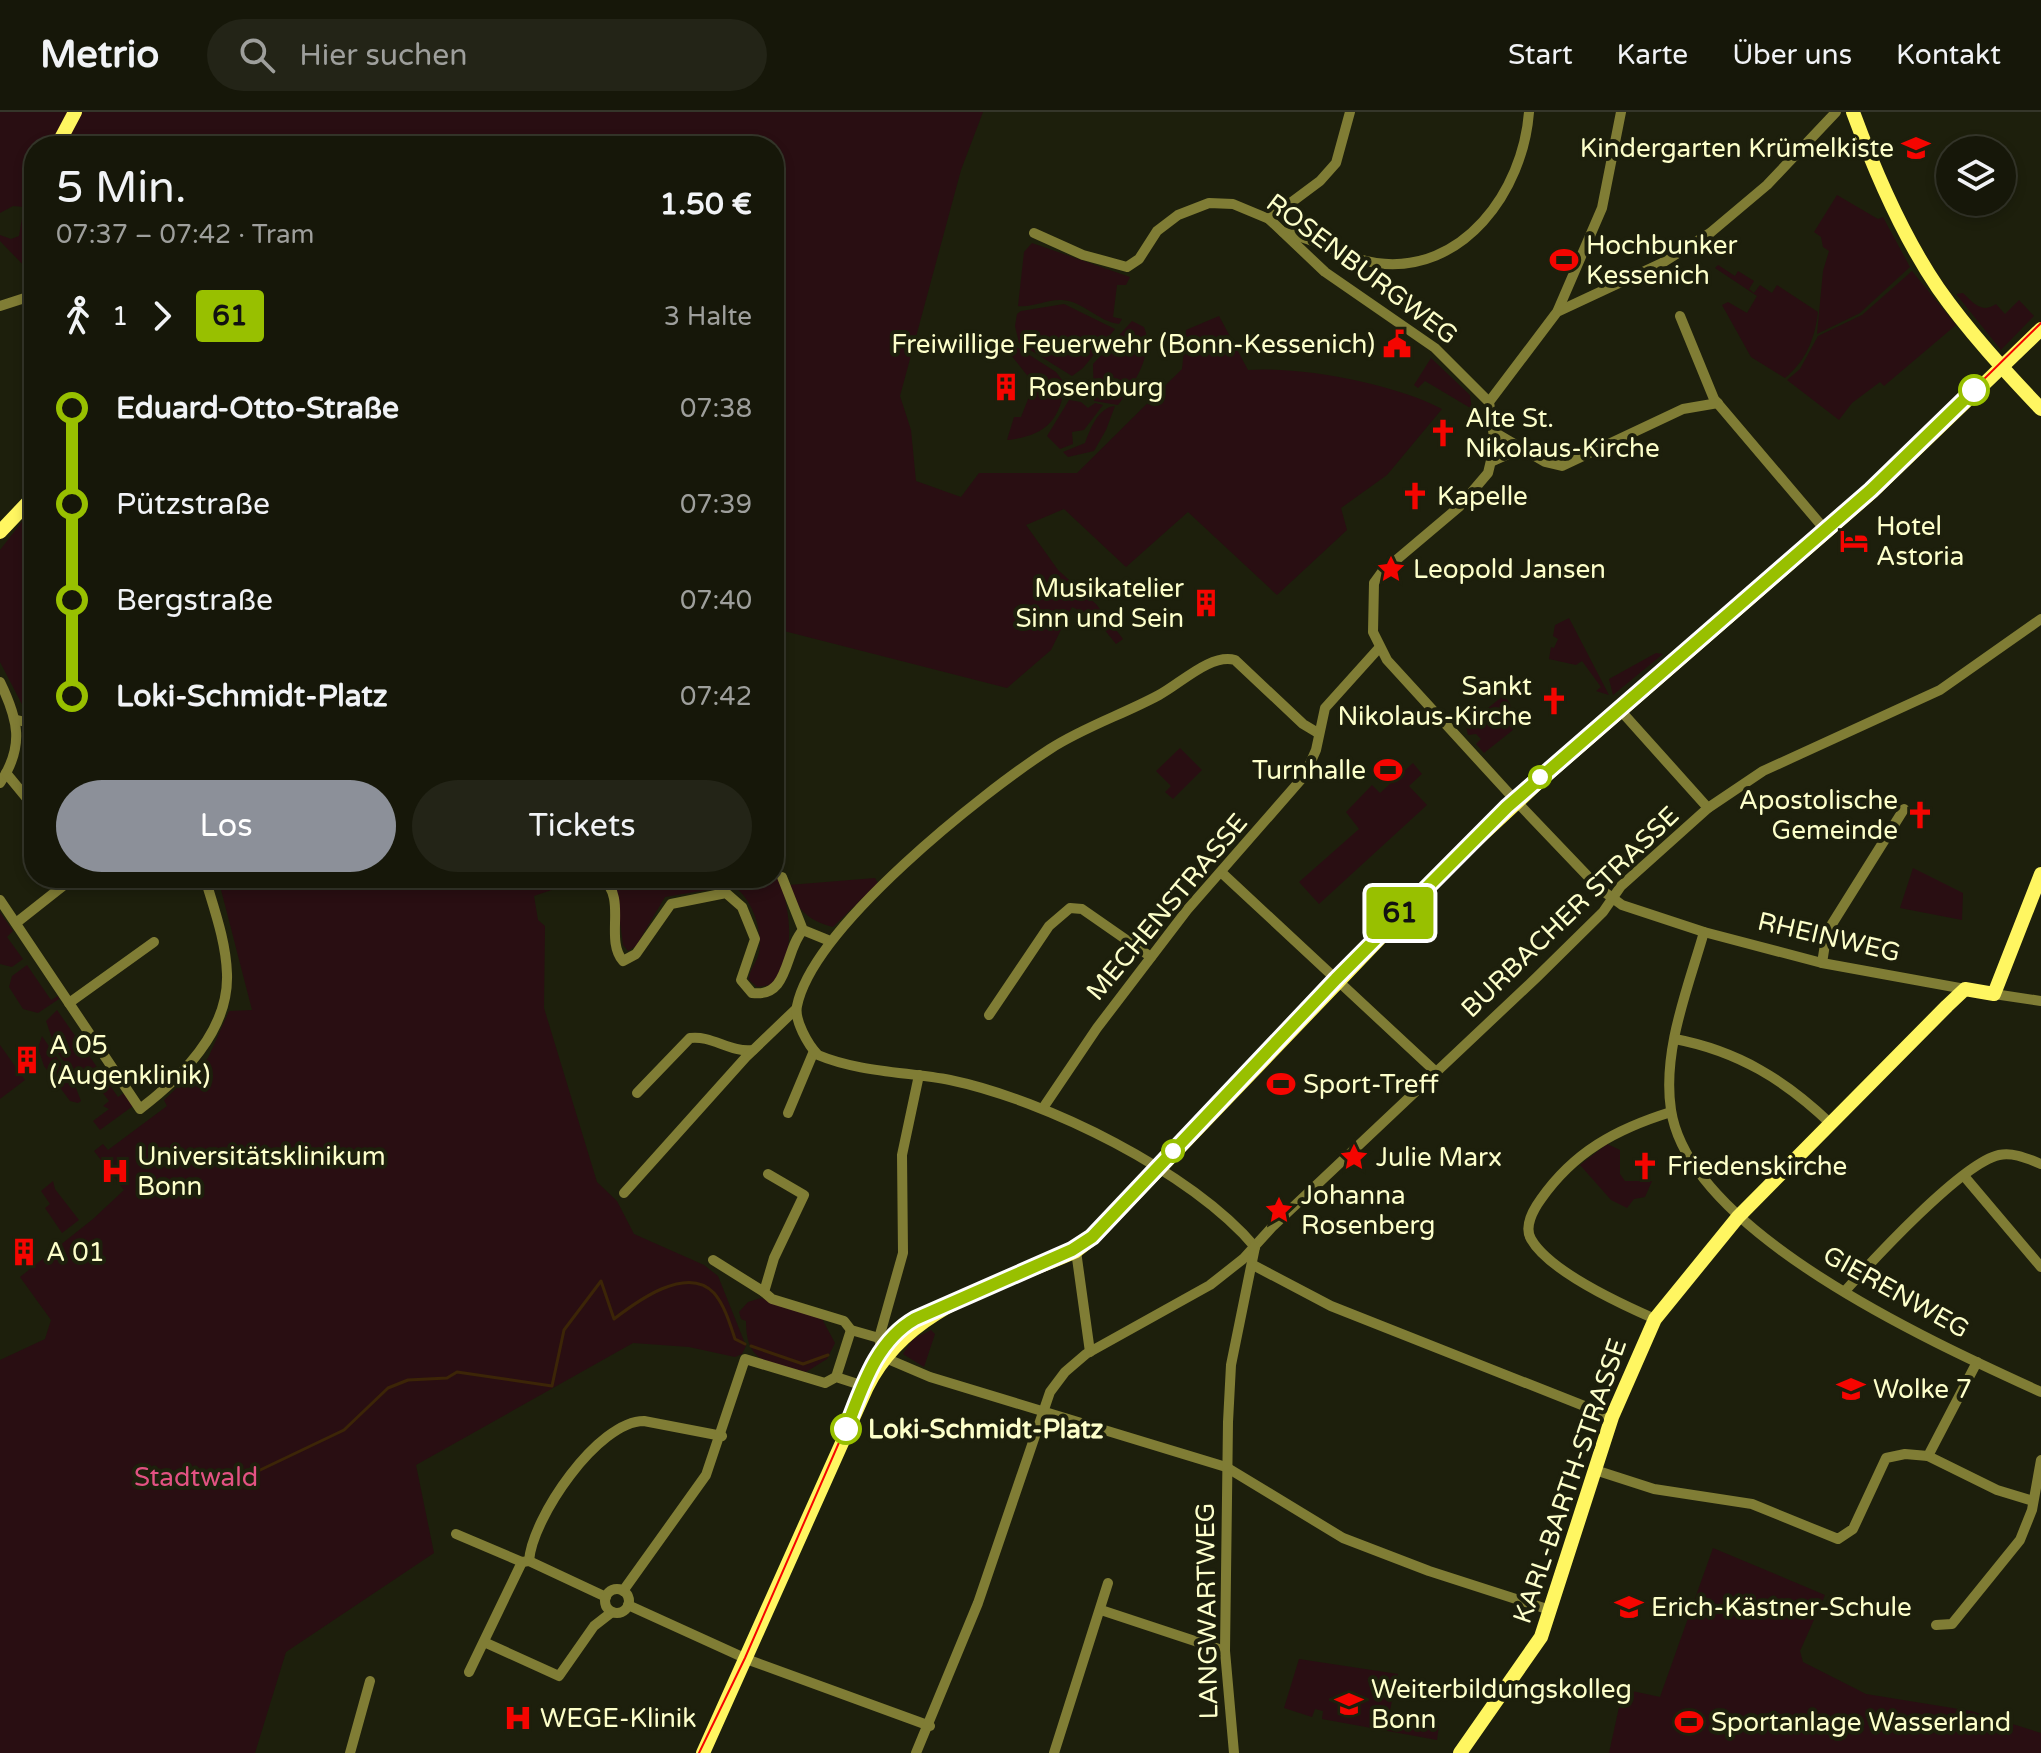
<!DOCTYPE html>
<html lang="de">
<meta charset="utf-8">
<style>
body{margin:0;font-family:"Varela Round",sans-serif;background:#232417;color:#f1f3f6;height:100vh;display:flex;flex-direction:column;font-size:30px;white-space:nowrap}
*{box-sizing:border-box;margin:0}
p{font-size:26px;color:#9e9f9c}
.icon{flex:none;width:44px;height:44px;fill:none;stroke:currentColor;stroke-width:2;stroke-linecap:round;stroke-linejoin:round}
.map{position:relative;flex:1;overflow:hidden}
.details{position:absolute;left:24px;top:24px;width:760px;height:752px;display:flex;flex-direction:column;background:#161709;border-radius:32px;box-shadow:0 4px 12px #0003,0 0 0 2px #35362a}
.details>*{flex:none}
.badge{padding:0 16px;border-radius:6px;font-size:28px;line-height:52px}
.controls{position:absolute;left:1936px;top:24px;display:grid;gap:16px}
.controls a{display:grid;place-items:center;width:80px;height:80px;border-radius:50%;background:#161709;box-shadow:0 4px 12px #0003,0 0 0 2px #35362a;font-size:40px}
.map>.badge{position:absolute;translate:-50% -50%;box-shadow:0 0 0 4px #fff}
.legs{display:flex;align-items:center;gap:12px;height:88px;padding:0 32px;font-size:26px}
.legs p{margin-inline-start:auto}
.overview{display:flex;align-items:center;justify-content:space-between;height:136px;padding:0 32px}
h1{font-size:44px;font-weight:600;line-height:60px}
.action{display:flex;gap:16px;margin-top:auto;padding:16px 32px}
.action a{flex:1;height:92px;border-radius:48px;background:#8c9099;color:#fff;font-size:32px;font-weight:600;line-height:92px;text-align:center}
.action a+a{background:#232417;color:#f1f3f6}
ul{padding:0 32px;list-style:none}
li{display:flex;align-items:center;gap:28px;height:96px;font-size:30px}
li i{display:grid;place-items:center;width:12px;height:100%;margin:0 10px;background:currentColor}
li i::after{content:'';width:20px;height:20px;margin:-10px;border:6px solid;border-radius:50%;background:#161709}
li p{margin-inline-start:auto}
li:first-child i{background:linear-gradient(#0000 50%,currentColor 0)}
li:last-child i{background:linear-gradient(currentColor 50%,#0000 0)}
header{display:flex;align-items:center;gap:48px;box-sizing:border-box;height:112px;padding:0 40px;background:#161709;border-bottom:2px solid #35362a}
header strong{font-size:38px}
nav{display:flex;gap:44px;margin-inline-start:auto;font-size:28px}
.search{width:560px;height:72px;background:#232417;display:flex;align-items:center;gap:20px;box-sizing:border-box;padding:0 28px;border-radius:44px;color:#9e9f9c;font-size:30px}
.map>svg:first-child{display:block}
</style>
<header>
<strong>Metrio</strong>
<div class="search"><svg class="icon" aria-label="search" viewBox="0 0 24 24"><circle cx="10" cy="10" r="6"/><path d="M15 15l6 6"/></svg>Hier suchen</div>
<nav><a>Start</a><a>Karte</a><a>Über uns</a><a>Kontakt</a></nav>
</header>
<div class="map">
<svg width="2041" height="1641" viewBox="0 0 2041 1641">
<rect width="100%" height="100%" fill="#1d1f0c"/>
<!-- green -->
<g fill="#290e12">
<path d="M0,0H983L961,58L900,284L911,318L916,369L961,385L979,361H1077L1182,257L1186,218L1219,204L1248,258C1301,254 1395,272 1442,297L1387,363L1341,396L1347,418L1277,483L1188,400L1126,455L1064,397L1026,413L1058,458L1096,492L1123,527L1116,532L1095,506L1072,495L1051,538L1007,576L784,519L774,531V34H34V164L0,129V123L11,127L19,124L24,95L13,94L0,101Z"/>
<path d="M1837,83L1878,107L1883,105L1910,155L1860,201L1817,222L1823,159L1829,139L1823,135L1821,125L1814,120Z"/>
<path d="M1032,131L1130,165L1126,173H1117L1113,205L1122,207L1119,212C1097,209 1083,189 1062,188C1047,187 1032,196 1018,194L1024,140Z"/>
<path d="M1718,153L1735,164L1738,159L1754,169L1749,177L1754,181L1760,173L1772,181L1777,173L1818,200C1815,226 1806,249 1785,266L1751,245L1722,193L1728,190L1747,201L1757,184L1715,156Z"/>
<path d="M1912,159L1956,213L1884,274L1880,270L1852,291L1839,308L1787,268L1800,257L1818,224L1862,203Z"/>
<path d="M1963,181C1974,191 1981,202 1996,192L2005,202L2019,188L2034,204L2001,238L1956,182Z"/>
<path d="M1064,192L1115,217L1083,256L1072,264L1019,231L1015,214L1017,202L1021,199Z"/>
<path d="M1132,209L1144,215C1155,242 1133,273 1118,293L1094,289L1093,252Z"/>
<path d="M1012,232L1056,260L1065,272C1060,310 1044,324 1007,328L1014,305H1021L1034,272L1011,243Z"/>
<path d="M1431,246L1470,283L1472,297L1425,269L1418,276L1414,273Z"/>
<path d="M1069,288L1081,290L1088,296L1095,291L1103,293L1084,318L1072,320L1073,332L1060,337L1047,324Z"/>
<path d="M1115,294L1106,318L1094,339L1068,345L1063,340L1085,331C1090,318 1098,295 1115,294Z"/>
<path d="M34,394V603L26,600L0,550V438Z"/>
<path d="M1569,506L1609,583L1596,579L1601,575L1582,549L1576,553L1549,547L1551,535L1554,536L1558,527L1553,524L1555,513Z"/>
<path d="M1656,541L1663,542L1613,583L1609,567Z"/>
<path d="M1504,583L1510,592L1513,618L1484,641L1476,632L1481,627L1476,622L1468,623L1466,614Z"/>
<path d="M1180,636L1202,658L1173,687L1165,680L1171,674L1156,659Z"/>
<path d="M1413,651L1422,662L1409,674L1427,693L1319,792L1299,770L1359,717L1346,700L1372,673L1380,681Z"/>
<path d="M1913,756L1963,781L1962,808L1900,796Z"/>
<path d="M774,764L781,769C790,807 797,839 771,873L757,875L749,868C749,858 755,853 758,844C765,824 752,783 732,774L665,785L636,834L628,839L623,833L616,781L610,766Z"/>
<path d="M218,766H571L569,772L534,784L538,808L545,814L544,896L597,1070L617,1089L634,1122L704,1153L718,1164L746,1234L742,1242L735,1245L689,1235L633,1231L416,1353L434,1441L286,1540L255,1641H0V1248L45,1227L51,1208L20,1165L93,1107L124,1078L94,1039L103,1032L108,1038L167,994L164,988L208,946L229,899L252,898Z"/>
<path d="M875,766L878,771L833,815C807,808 797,798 789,773Z"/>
<path d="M0,800L13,819L7,825L23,847L12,855L0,852Z"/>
<path d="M27,853L51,888L58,884L59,887L38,901L23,897L9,875L12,864Z"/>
<path d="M57,898L118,985L124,981L133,994L100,1018L93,1009L109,997L103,994L109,989L95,971L81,974L56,938L46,909Z"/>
<path d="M42,924L74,971L81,989L78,991L70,989L44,954L38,936Z"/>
<path d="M0,933L25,968L0,987Z"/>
<path d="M1607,1032L1620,1038V1062L1625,1069H1652L1645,1085L1634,1087L1627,1096L1611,1088L1580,1053Z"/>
<path d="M53,1069L55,1077L79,1108L62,1121L45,1096L50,1092L41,1079Z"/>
<path d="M761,1186L822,1207L835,1231L827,1247L806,1260C768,1250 746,1252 746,1209L741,1207L739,1200L748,1190Z"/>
<path d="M931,1218L935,1222L924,1255L903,1242L913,1227Z"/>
<path d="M1713,1436L1825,1483L1800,1539L1803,1550L1866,1582L1971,1599L2041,1621V1641H1609L1623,1577L1660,1585Z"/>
<path d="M1299,1547L1398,1562L1388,1607L1439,1614L1437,1628L1322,1607L1323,1599L1315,1597L1312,1605L1284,1596Z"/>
</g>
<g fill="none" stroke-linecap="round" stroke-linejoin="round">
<!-- stream -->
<g stroke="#3c2507" stroke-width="3">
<path d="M751,1234L803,1252L828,1243"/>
<path d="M256,1360L344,1318L388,1276L408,1268L447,1266L457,1260L552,1274L564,1218L601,1169L614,1207C636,1190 687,1152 714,1181C725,1194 730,1212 735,1227L745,1232"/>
</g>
<!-- street -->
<g stroke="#807d35" stroke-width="10">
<path d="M1836,0L1767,73L1710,121L1662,151L1557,200L1489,290L1495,332L1488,361L1459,395L1382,460L1374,471L1373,520L1387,548L1515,688L1599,776L1622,793L1704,820L1822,851L1965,877"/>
<path d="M1269,107L1320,69L1336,51L1350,0"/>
<path d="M1283,120C1316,126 1343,146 1376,151C1463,163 1523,79 1529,0"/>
<path d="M1034,121L1083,143L1127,155L1139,147L1157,119L1178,103L1209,91L1233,92L1269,107L1325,160L1435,236L1489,290"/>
<path d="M0,194L34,183"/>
<path d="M1558,198L1602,96L1621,0"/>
<path d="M1680,204L1714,287L1827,420"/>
<path d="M1494,320L1545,350L1562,354L1683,297L1718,291"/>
<path d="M1493,349L1520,337"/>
<path d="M0,570C18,607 25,634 0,671"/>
<path d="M1621,599L1708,696"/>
<path d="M17,608L34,612"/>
<path d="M6,661L34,695"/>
<path d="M1222,761L1437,961"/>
<path d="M782,765L803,818L830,829"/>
<path d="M602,766C628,786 604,827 623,849L636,842L671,792L726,781L742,795L755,827L741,868L752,881C790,886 784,839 803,818"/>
<path d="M0,788L140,997C182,965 229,919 227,862C226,829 214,797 205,766"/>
<path d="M16,811L73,766"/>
<path d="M1704,820C1688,876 1662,939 1671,998C1690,1122 1938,1233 2041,1280"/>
<path d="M1822,851L1827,820L1904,697"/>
<path d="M1994,882L2041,889"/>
<path d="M69,891L154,830"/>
<path d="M989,903L1049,814L1070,796L1082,797L1151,845"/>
<path d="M1675,927C1738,939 1785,968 1831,1012"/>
<path d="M919,963L902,1043L903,1141L879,1226L883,1245L930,1265L1226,1355L1343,1426L1429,1459L1550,1498"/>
<path d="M637,981L690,926C712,923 730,941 753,938"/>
<path d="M1043,996L1097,916L1187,798L1305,663L1316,638L1325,596L1379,536"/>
<path d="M788,1001L814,939"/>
<path d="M768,1062L804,1083L774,1146L764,1180L772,1187L844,1209L851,1218L879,1226"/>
<path d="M1964,1064L2041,1155"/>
<path d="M624,1081L746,945L796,897"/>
<path d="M1255,1135C1192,1060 1046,988 950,968C908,960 858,960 818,943C808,933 794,908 797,894C813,815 982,681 1050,637C1084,615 1124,602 1159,583C1180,572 1211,541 1235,548L1303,612L1318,621"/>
<path d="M1076,1139L1090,1240"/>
<path d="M713,1148L764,1180"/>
<path d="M1253,1153L1331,1194L1612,1305"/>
<path d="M1845,1179C1873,1148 1962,1051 1999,1043C2014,1040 2028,1047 2041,1052"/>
<path d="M1655,1207C1623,1193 1549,1159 1531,1127C1524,1115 1533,1098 1541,1087C1574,1040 1616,1017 1671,1000"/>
<path d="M836,1265L851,1218"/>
<path d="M1928,1344L1997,1378L2033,1389"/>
<path d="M1595,1358L1654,1377L1752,1392L1838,1427L1853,1417L1886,1346L1905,1342L1928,1344L1977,1250"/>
<path d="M456,1422L522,1450L529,1449L606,1485"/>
<path d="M529,1449C532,1406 598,1309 644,1309L722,1324"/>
<circle cx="617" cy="1489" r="12"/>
<path d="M623,1479L706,1363L745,1247L825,1271L836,1265L867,1275"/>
<path d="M628,1493L749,1548L930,1614"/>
<path d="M1101,1498L1225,1539"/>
<path d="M1936,1513L1952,1512L2020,1428L2032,1398L2041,1348"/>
<path d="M484,1530L559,1564L594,1514L612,1500"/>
<path d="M469,1560L522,1450"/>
<path d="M350,1641L370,1569"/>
<path d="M916,1641L978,1491L1050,1280L1065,1260L1086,1242L1210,1173L1243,1147L1273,1114L1537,865L1603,800L1621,774L1708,696L1763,659L1940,578L2041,507"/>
<path d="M1054,1641L1108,1471"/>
<path d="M1234,1641L1225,1539L1228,1310L1231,1253L1255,1135"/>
</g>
<!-- secondary -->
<g stroke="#fff661" stroke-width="14">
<path d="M1853,0C1875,60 1902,123 1938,176C1968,219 2005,259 2041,297"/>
<path d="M57,34L75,0"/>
<path d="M0,420L34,384"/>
<path d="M703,1641L867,1275C908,1193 998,1174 1076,1139L1093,1126L1452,751L1542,667L1872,380L2041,217"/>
<path d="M1460,1641L1541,1525L1612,1305L1655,1207L1738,1105L1947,894L1965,877L1994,882L2041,762"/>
</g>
<!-- tram -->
<path stroke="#f50500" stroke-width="2" d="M699,1641L745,1546L875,1248L893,1223L915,1207L1072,1138L1092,1125L1336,867L1507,695L1871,378L2041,211"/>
</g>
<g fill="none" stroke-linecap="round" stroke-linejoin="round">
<defs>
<path id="line-1" d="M846,1317C862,1277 875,1230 915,1207L1072,1138L1092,1125L1336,867L1507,695L1871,378L1974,278"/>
</defs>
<!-- line-1 casing -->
<use href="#line-1" stroke="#fff" stroke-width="18"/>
<!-- line-1 -->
<use href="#line-1" stroke="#98c000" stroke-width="12"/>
</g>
<!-- icons -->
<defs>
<symbol id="school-bare" viewBox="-9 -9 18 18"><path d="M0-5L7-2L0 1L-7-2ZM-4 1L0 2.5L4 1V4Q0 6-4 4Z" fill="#f50500" stroke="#1d1f0c" stroke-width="2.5" paint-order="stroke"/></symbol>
<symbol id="stadium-bare" viewBox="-9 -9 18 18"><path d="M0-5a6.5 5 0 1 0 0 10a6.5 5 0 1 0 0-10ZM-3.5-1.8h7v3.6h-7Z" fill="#f50500" stroke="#1d1f0c" stroke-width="2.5" paint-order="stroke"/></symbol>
<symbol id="civic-bare" viewBox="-9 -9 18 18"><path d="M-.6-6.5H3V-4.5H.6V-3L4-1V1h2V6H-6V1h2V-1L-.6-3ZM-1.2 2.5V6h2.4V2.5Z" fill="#f50500" stroke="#1d1f0c" stroke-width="2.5" paint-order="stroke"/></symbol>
<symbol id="building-bare" viewBox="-9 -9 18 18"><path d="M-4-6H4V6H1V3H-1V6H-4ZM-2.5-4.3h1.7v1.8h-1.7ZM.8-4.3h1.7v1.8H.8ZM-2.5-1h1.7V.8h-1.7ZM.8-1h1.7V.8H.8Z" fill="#f50500" stroke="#1d1f0c" stroke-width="2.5" paint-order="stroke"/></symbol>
<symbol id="church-bare" viewBox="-9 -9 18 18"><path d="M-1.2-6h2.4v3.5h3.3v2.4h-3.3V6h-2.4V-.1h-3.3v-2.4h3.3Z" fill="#f50500" stroke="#1d1f0c" stroke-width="2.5" paint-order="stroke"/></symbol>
<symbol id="hotel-bare" viewBox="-9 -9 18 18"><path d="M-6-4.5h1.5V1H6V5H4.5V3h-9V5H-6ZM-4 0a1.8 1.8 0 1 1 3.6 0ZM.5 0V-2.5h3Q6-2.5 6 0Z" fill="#f50500" stroke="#1d1f0c" stroke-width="2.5" paint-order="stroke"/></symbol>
<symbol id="sight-bare" viewBox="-9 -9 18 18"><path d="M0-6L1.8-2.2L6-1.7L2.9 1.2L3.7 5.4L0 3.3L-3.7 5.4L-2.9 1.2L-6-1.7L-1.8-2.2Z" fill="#f50500" stroke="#1d1f0c" stroke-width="2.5" paint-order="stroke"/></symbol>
<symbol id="hospital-bare" viewBox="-9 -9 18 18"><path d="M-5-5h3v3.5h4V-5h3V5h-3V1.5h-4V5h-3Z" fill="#f50500" stroke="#1d1f0c" stroke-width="2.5" paint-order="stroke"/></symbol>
<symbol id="university-bare" viewBox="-9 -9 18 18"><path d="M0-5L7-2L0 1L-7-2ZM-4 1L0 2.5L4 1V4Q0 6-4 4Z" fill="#f50500" stroke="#1d1f0c" stroke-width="2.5" paint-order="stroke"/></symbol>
</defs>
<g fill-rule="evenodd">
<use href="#school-bare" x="1896" y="16" width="40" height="40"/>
<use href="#stadium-bare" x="1544" y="128" width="40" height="40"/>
<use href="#civic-bare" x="1377" y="212" width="40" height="40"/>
<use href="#building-bare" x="986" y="255" width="40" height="40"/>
<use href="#church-bare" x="1423" y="301" width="40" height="40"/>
<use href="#church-bare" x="1395" y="364" width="40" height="40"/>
<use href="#hotel-bare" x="1834" y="409" width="40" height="40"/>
<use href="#sight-bare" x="1371" y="437" width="40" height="40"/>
<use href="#building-bare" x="1186" y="471" width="40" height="40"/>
<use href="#church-bare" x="1534" y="569" width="40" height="40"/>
<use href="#stadium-bare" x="1368" y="638" width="40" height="40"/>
<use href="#church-bare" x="1900" y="683" width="40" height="40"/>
<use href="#building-bare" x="7" y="928" width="40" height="40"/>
<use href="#stadium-bare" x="1261" y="952" width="40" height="40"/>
<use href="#sight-bare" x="1334" y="1025" width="40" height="40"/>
<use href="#church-bare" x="1625" y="1034" width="40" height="40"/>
<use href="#hospital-bare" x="95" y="1039" width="40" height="40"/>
<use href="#sight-bare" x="1259" y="1078" width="40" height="40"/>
<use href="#building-bare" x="4" y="1120" width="40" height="40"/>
<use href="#school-bare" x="1831" y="1257" width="40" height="40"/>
<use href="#school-bare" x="1609" y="1475" width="40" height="40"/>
<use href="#university-bare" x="1329" y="1572" width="40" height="40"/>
<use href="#hospital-bare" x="498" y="1586" width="40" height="40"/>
<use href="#stadium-bare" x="1669" y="1590" width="40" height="40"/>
</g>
<!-- markers -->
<g fill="#fff" stroke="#98c000" stroke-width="4">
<circle cx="1974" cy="278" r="14"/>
<circle cx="1540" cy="665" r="10"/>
<circle cx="1173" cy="1039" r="10"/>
<circle cx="846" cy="1317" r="14"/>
</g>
<g text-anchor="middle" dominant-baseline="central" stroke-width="8" stroke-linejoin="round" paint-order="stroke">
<!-- poi labels -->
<g font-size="26" fill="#fdffca" stroke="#1d1f0c" text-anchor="start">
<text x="1894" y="36" text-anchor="end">Kindergarten Krümelkiste</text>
<text x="1586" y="133">Hochbunker<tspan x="1586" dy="30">Kessenich</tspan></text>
<text x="1375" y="232" text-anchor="end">Freiwillige Feuerwehr (Bonn-Kessenich)</text>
<text x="1028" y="275">Rosenburg</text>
<text x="1465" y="306">Alte St.<tspan x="1465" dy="30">Nikolaus-Kirche</tspan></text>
<text x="1437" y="384">Kapelle</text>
<text x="1876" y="414">Hotel<tspan x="1876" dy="30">Astoria</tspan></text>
<text x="1413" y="457">Leopold Jansen</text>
<text x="1184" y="476" text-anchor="end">Musikatelier<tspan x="1184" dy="30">Sinn und Sein</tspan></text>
<text x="1532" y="574" text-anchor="end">Sankt<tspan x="1532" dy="30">Nikolaus-Kirche</tspan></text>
<text x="1366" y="658" text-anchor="end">Turnhalle</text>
<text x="1898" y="688" text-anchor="end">Apostolische<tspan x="1898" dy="30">Gemeinde</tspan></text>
<text x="49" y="933">A 05<tspan x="49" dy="30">(Augenklinik)</tspan></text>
<text x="1303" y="972">Sport-Treff</text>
<text x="137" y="1044">Universitätsklinikum<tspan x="137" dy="30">Bonn</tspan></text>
<text x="1376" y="1045">Julie Marx</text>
<text x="1667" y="1054">Friedenskirche</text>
<text x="1301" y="1083">Johanna<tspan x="1301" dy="30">Rosenberg</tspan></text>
<text x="46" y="1140">A 01</text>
<text x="1873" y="1277">Wolke 7</text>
<text x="1651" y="1495">Erich-Kästner-Schule</text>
<text x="1371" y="1577">Weiterbildungskolleg<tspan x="1371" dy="30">Bonn</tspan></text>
<text x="540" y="1606">WEGE-Klinik</text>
<text x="1711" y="1610">Sportanlage Wasserland</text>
</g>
<!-- street labels -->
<g font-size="26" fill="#fdffca" stroke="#1d1f0c">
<text transform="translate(1362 157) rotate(37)">ROSENBURGWEG</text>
<text transform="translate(1167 795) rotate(-50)">MECHENSTRASSE</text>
<text transform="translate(1570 800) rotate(-44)">BURBACHER STRASSE</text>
<text transform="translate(1829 825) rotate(13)">RHEINWEG</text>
<text transform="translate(1896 1180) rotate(29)">GIERENWEG</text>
<text transform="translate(1570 1369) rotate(-71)">KARL-BARTH-STRASSE</text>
<text transform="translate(1207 1499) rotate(-91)">LANGWARTWEG</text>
</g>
<!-- stop labels -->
<g font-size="26" font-weight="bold" fill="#fdffca" stroke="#1d1f0c" text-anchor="start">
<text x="868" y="1317">Loki-Schmidt-Platz</text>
</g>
<!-- park labels -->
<g font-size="26" fill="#e25282" stroke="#1d1f0c">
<text x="196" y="1365">Stadtwald</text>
</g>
</g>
</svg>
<div class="controls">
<a><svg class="icon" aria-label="layers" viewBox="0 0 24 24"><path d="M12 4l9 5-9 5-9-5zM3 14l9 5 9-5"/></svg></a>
</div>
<b class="badge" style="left:1400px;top:801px;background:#98c000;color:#111">61</b>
<section class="details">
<div class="overview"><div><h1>5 Min.</h1><p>07:37 – 07:42 · Tram</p></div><b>1.50 €</b></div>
<div class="legs"><svg class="icon" aria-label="walk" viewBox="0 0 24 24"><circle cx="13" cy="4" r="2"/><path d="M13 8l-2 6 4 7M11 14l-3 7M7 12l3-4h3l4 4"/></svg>1<svg class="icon" aria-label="forward" viewBox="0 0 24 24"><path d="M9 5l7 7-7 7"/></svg><b class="badge" style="background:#98c000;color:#111">61</b><p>3 Halte</p></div>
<ul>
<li><i style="color:#98c000"></i><b>Eduard-Otto-Straße</b><p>07:38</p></li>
<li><i style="color:#98c000"></i><span>Pützstraße</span><p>07:39</p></li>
<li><i style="color:#98c000"></i><span>Bergstraße</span><p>07:40</p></li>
<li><i style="color:#98c000"></i><b>Loki-Schmidt-Platz</b><p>07:42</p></li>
</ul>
<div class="action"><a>Los</a><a>Tickets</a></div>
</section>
</div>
